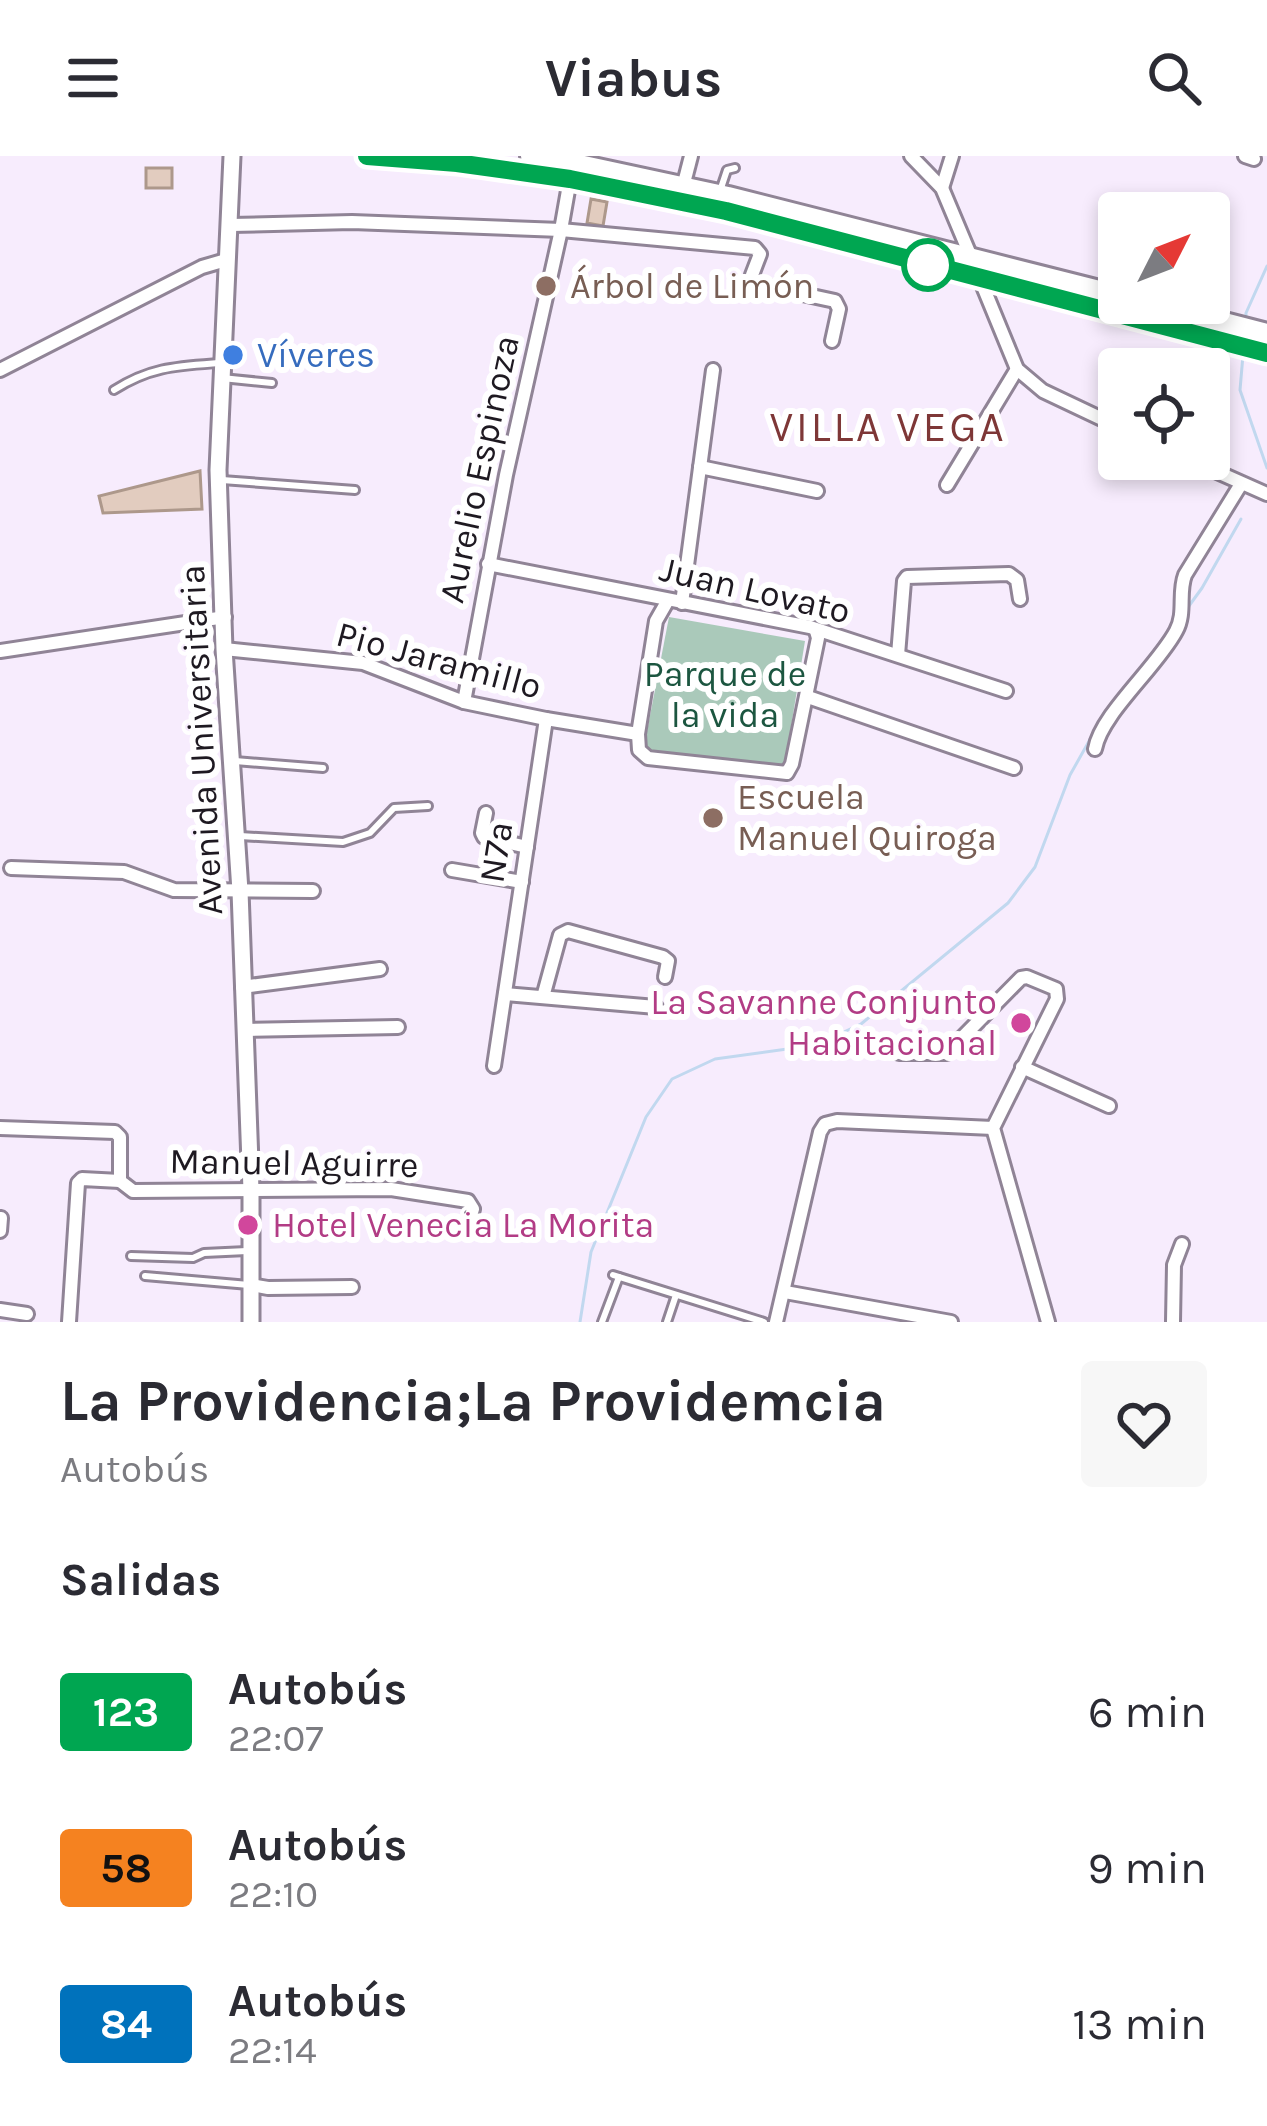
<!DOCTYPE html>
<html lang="es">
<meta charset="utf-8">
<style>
body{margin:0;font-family:Karla,sans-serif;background:#f7f7f7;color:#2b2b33;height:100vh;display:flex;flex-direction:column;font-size:45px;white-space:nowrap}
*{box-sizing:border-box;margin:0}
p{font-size:39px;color:#7c7c81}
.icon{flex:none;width:66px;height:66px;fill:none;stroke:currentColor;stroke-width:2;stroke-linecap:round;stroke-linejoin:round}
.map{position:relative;height:1166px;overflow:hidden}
.sheet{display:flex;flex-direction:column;background:#fff;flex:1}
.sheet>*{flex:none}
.badge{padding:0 24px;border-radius:9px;font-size:42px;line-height:78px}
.needle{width:78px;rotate:48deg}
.buttons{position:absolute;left:1098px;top:36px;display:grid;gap:24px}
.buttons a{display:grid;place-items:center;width:132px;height:132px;border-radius:12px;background:#fff;box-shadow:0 6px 18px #0003;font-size:60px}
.map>.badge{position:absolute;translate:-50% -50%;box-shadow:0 0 0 6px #fff}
h2{padding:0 60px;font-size:45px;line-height:108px}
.round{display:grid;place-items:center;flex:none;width:126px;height:126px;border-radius:12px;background:#f7f7f7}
.headline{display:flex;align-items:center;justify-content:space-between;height:204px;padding:0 60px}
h1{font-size:57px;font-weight:700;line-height:90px}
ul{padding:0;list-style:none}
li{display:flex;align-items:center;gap:36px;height:156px;padding:0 60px}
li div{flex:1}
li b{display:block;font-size:45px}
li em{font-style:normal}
li .badge{min-width:132px;font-weight:700;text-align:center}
header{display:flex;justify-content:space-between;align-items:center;height:156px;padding:0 60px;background:#fff;font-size:54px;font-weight:700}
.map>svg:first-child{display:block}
</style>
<header><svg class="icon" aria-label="menu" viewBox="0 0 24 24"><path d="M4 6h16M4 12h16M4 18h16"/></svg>Viabus<svg class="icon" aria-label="search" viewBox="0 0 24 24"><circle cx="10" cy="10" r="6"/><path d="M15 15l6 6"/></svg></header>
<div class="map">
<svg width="1267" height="1166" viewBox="0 0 1267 1166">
<rect width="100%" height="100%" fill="#f7ecfd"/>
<!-- green -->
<path fill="#aac9ba" d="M669,461L805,485L784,614L643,596Z"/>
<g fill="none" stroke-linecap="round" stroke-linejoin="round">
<!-- stream -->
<g stroke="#c1d8ef" stroke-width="3">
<path d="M1246,166V157L1267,110"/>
<path d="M1243,199L1240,234L1267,312"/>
<path d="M1186,454L1202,432L1241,363"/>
<path d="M1142,511L1165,480"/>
<path d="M580,1166L591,1096L646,961L672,923L715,903L816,889L861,868L1008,747L1035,711L1070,619L1097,571"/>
</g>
</g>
<!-- building -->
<g fill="#e2ccbf" stroke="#ad988b" stroke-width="3">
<rect x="146" y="12" width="26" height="20"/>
<path d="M591,43L607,46L603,70L587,67Z"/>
<path d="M200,315L202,353L103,357L99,340Z"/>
</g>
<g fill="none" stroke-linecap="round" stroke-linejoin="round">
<defs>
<g id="service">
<path d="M720,35L727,14L735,12"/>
<path d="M222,222L272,227"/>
<path d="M114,234C150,211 177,210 218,207"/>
<path d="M222,324L355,334"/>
<path d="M235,605L323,612"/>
<path d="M240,680L343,686L370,677L394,652L428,650"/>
<path d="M131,1100L193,1102L204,1097L247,1095"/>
<path d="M613,1119L764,1166"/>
<path d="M145,1120L249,1129"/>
<path d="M602,1166L619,1121"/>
<path d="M667,1166L676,1139"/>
</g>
<g id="minor">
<path d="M911,0L942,32L971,101"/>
<path d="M1245,0L1254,3"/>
<path d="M683,31L691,0"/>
<path d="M942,32L952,0"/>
<path d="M231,69L352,66L561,74L755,92L760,98L752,119L756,128L835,145L839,153L832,185"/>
<path d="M980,123L1017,213L1043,235L1119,271"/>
<path d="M0,214L202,111L226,104"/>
<path d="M1188,303L1267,338"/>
<path d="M700,311L817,335"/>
<path d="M947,329L1017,213"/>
<path d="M488,408L810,471L1006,535"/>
<path d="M668,444L656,465L638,578L639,594L648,602L787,617L792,608L818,482L816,475"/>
<path d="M682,447L713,214"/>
<path d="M224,493L363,507L464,546L546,563L638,578"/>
<path d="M0,495L225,461"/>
<path d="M898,499L904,425L907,421L1009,418L1017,424L1020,443"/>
<path d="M808,541L1014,612"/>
<path d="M464,546L506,319L561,74L570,23"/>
<path d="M1095,593C1101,558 1157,511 1176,475C1186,457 1178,437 1185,419L1241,328"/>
<path d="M486,657L482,677L484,681L527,691"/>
<path d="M11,712L124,716L174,734L313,735"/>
<path d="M452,714L522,726"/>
<path d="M242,831L380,813"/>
<path d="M505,838L656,851"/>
<path d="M543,841L560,779L568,775L663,801L668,805L665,821"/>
<path d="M244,874L398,871"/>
<path d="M899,897H947L1021,822L1027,821L1056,833L1057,843L993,972L1048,1166"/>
<path d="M494,910L546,563"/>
<path d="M1022,911L1109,950"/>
<path d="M0,972L115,976L120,981V1025L133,1035L391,1033L468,1045L473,1053L469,1066"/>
<path d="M0,1075L1,1062"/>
<path d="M251,1129L268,1132L352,1131"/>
<path d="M785,1136L951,1166"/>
<path d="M0,1154L27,1158"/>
<path d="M69,1166L78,1027L82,1023L120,1025"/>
<path d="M776,1166L820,976L825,968L837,965L993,972"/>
<path d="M1173,1166L1174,1109L1182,1088"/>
</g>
<path id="tertiary" d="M232,0L218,314L224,493L240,735L251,1034V1166"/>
<g id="primary">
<path d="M367,0L457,7L570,23L726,55L1267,197"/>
<path d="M530,0L565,5L728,40L1119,139"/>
<path d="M1151,147L1267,177"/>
</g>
</defs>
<!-- service casing -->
<use href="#service" stroke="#908496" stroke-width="12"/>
<!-- minor casing -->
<use href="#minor" stroke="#908496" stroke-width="18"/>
<!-- tertiary casing -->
<use href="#tertiary" stroke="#908496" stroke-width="21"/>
<!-- primary casing -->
<use href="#primary" stroke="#908496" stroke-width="24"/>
<!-- service -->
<use href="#service" stroke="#fff" stroke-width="6"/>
<!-- minor -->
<use href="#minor" stroke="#fff" stroke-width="12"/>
<!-- tertiary -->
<use href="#tertiary" stroke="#fff" stroke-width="15"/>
<!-- primary -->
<use href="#primary" stroke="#fff" stroke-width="18"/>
</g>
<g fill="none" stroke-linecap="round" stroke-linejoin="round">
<defs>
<path id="line" d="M367,0L457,7L570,23L726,55L1267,197"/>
</defs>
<!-- line casing -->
<use href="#line" stroke="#fff" stroke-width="27"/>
<!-- line -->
<use href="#line" stroke="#00a651" stroke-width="18"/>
</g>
<!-- markers -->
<circle fill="#fff" stroke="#00a651" stroke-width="6" cx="928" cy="109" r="24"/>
<g fill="#8d6e63" stroke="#fff" stroke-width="4.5">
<circle cx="546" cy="130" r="12"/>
<circle cx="713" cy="662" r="12"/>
</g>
<circle fill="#3f7fe0" stroke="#fff" stroke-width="4.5" cx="233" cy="199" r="12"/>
<g fill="#d1479c" stroke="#fff" stroke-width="4.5">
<circle cx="1021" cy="867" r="12"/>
<circle cx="248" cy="1069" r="12"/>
</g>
<g text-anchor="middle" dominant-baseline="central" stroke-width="12" stroke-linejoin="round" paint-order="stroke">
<!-- education labels -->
<g font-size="36" fill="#785e54" stroke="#fff" text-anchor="start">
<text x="570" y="130">Árbol de Limón</text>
<text x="737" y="641">Escuela<tspan x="737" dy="41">Manuel Quiroga</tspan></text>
</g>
<!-- shop labels -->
<g font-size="36" fill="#366cbe" stroke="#fff" text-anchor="start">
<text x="257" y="199">Víveres</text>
</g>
<!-- street labels -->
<g font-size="36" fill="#1e1921" stroke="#fff">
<text transform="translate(479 313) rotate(-78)">Aurelio Espinoza</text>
<text transform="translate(755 434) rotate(13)">Juan Lovato</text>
<text transform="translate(439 504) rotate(15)">Pio Jaramillo</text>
<text transform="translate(201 584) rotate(-93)">Avenida Universitaria</text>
<text transform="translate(496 696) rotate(-81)">N7a</text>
<text transform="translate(294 1007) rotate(1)">Manuel Aguirre</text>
</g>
<!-- park labels -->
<g font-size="36" fill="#1c5640" stroke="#fff">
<text x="725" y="518">Parque de<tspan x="725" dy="41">la vida</tspan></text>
</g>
<!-- hotel labels -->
<g font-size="36" fill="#b23c85" stroke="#fff" text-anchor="end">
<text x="997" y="846">La Savanne Conjunto<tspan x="997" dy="41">Habitacional</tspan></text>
<text x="272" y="1069" text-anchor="start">Hotel Venecia La Morita</text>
</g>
<!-- quarter labels -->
<g font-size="42" letter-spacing="3" fill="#7e3737" stroke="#fff">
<text x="888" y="271">VILLA VEGA</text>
</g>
</g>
</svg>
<div class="buttons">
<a><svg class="needle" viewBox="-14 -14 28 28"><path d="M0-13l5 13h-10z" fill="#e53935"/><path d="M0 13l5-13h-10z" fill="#7c7c81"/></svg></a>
<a><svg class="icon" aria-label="locate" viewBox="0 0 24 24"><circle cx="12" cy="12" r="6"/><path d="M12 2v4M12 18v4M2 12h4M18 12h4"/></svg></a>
</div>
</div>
<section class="sheet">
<div class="headline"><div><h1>La Providencia;La Providemcia</h1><p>Autobús</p></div><a class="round"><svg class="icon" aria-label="heart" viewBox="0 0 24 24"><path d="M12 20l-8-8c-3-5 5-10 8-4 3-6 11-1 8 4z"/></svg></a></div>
<h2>Salidas</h2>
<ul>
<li><span class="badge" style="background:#00a651;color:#fff">123</span><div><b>Autobús</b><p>22:07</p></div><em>6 min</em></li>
<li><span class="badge" style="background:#f58220;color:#111">58</span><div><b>Autobús</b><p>22:10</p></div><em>9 min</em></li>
<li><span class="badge" style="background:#0072bc;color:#fff">84</span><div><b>Autobús</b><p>22:14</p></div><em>13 min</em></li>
</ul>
</section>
